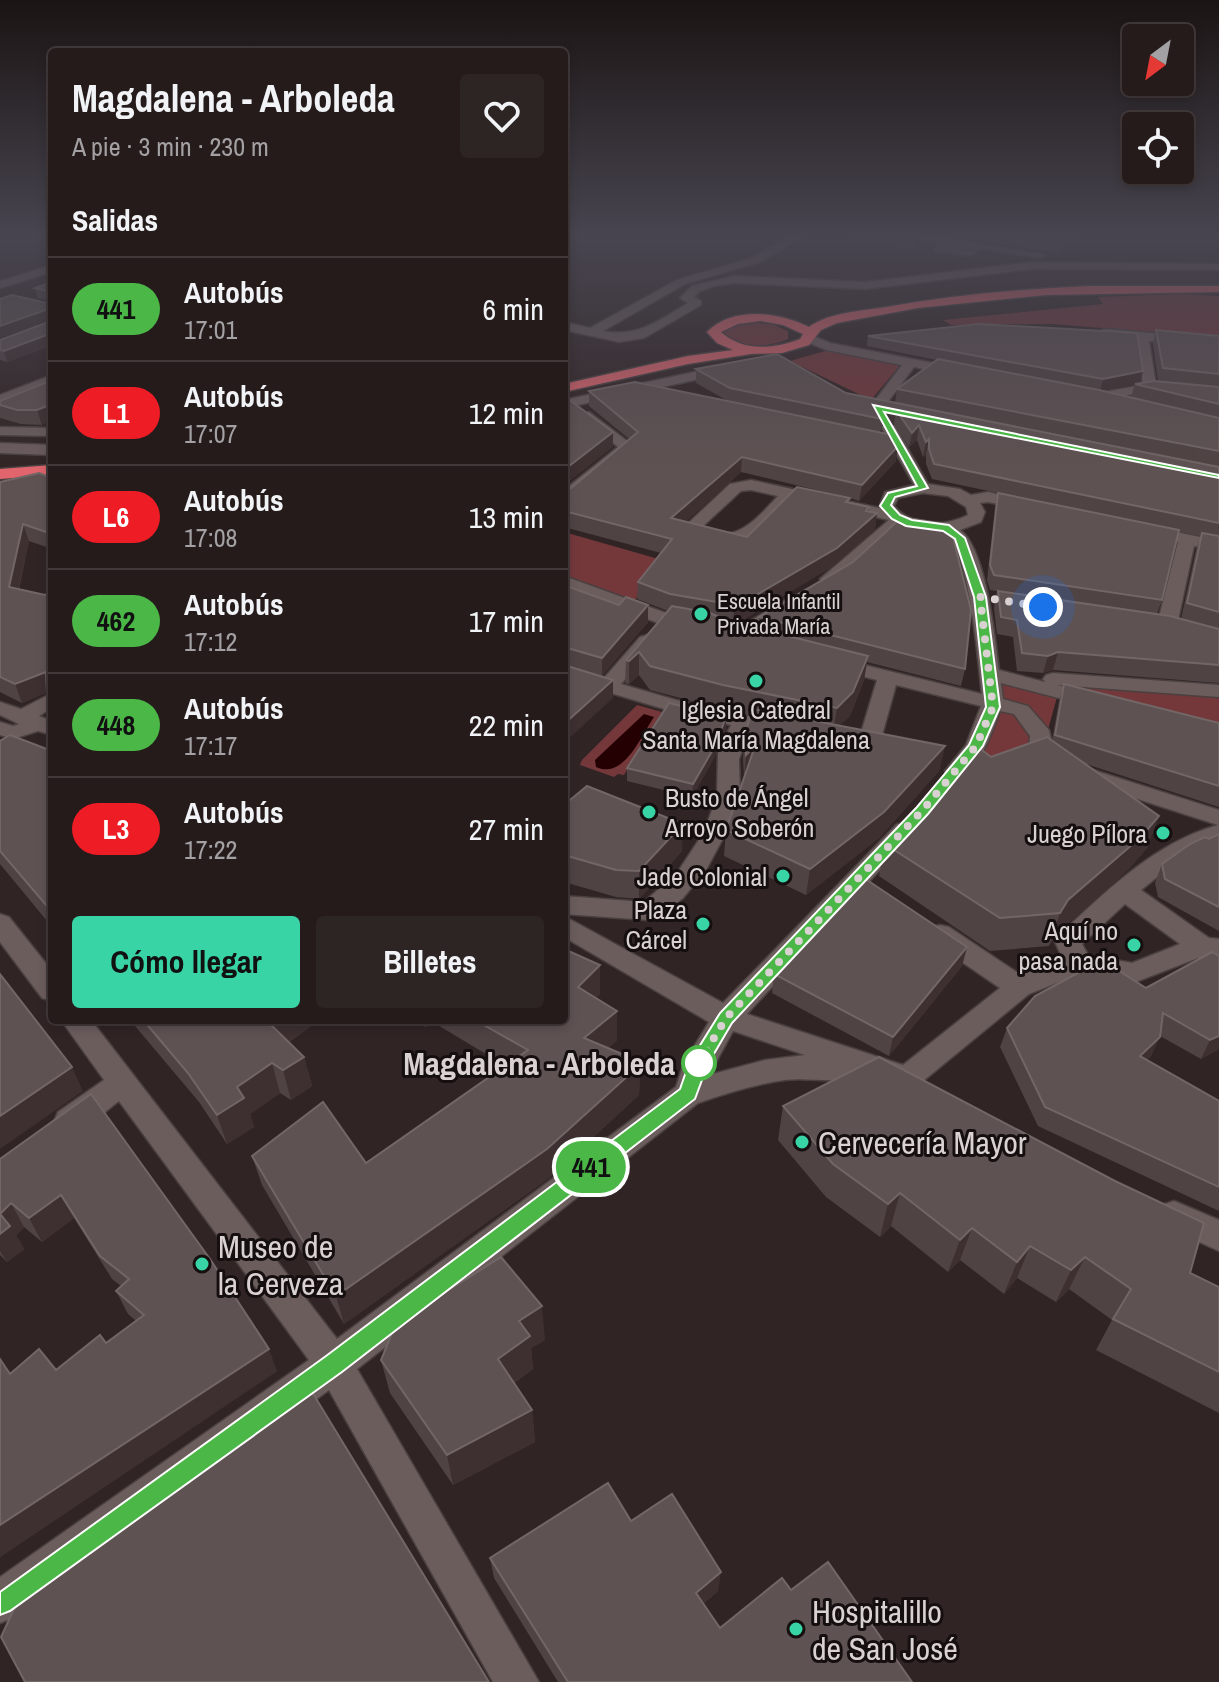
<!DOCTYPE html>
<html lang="es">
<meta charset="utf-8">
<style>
body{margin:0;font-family:"Archivo Narrow",sans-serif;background:#2d2424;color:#f1f3f6;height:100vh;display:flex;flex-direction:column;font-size:30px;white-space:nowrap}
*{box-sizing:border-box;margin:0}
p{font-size:26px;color:#a3a1a3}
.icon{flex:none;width:44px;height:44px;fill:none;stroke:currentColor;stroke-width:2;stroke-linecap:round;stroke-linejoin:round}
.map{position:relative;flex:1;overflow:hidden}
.sheet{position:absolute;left:48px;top:48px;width:520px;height:976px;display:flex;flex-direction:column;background:#251b1b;border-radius:8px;box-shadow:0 4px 12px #0003,0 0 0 2px #42393a}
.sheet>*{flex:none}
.badge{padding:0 16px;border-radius:26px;font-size:28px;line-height:52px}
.needle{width:52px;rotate:212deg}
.tools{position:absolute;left:1122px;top:24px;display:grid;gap:16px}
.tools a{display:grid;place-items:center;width:72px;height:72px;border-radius:8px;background:#251b1b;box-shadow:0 4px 12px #0003,0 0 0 2px #42393a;font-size:40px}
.you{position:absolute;width:40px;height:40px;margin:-20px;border:6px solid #fff;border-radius:50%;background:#1a73e8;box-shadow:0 0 0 12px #1a73e833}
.map>.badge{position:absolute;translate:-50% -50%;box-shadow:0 0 0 4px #fff}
h2{padding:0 24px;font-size:30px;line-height:72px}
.round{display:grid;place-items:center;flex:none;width:84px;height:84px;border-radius:8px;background:#2d2424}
.headline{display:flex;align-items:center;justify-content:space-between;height:136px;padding:0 24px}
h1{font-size:38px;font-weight:700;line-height:60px}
.action{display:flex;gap:16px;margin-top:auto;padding:16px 24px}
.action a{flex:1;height:92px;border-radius:8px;background:#38d4a6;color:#111;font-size:32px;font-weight:700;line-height:92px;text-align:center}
.action a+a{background:#2d2424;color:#f1f3f6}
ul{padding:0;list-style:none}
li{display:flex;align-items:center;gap:24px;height:104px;padding:0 24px;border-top:2px solid #42393a}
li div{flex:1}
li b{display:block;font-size:30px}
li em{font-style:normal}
li .badge{min-width:88px;font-weight:700;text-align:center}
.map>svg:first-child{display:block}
</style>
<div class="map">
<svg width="1219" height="1682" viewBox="0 0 1219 1682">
<rect width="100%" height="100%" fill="#312424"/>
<!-- green -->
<g fill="#74383b">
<path d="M1178,294L1219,296V338L1054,324L951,325L943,320L1103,304L1098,297Z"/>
<path d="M746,322L772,324L788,331V339C768,348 741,348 723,335L726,327Z"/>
<path d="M832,349L902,363L871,400L790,361Z"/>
<path d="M564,532L662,560L633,603L564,578Z"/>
<path d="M1010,683L1057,697L1044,744L976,761L999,684Z"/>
<path d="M1044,683L1219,697V730Z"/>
<path d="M637,705L662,712L624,775L618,774L614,777L580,765L582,760Z"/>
</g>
<!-- water -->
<path fill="#240003" d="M644,714L654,717C641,736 624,780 596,767L595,760Z"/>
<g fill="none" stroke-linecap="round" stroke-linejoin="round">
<defs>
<g id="minor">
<path d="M790,237H803L760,262L685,284L603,331C637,338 660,320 688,303L680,298L692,286L734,276L865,282L1033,262L1219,264V270L1033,269L865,289L734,283L714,286L700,291L694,297L701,301V305L644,338L619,342L564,330V322L590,328L677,280L752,258Z"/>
<path d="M912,237H939L1046,255L1041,258Z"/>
<path d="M52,265V272L0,288V281Z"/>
<path d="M1106,329L1219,339V347L1149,341L1156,385L1219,391V399L1150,392L1091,400V394L1143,385L1136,339L1102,336V330Z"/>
<path d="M808,334L830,343L959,368L966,372L959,376L914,367L884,407L928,484L960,489L971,495L988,492L1035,503L1037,506L1029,511L988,502L980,503L985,512L981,522L960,530C986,548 995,638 999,670L1045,682L1043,679L1046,675L1053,673L1219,685V697L1057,685L1100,697L1103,701L1093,707L1001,683L1003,699L1028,706L1049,730L1052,743L1050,750L1033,769H1017L1014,764L1029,749L1030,736L1014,714L1000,711C992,732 976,783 948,776L945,771L966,745L981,706L896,685L879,746L876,751H860L857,746L877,680L829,668L826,664L829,660L836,658L982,694C978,665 970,546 944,534C932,529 915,531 902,526L849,575L829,584L820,579L889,520L793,499C768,525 749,551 710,542C699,540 690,537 683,528L730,484L751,480L879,508L885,492L914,485L870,407L902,365L827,350L804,341V335ZM751,490L778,496C756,519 736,546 701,528L741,491ZM923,493L948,496L966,507L968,515C944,527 912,527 894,506L898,498Z"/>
<path d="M727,365L734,369L732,372L564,408V400Z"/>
<path d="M52,375V384L0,404V395Z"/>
<path d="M589,412L635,447L570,501L564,503V490L618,447L584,419L582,416Z"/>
<path d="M0,427L52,428V436L0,435Z"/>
<path d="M0,443L52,445V455L0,453Z"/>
<path d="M1148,526L1219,541V551L1194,546L1177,625L1167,631L1157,625L1178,542L1142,535L1140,531L1142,527Z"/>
<path d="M564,576L669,614L700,620L703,624L693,630L658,623L564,587Z"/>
<path d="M787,599L796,605L794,609L741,641H727L724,637Z"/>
<path d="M647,635L657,641L621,684L676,700L786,724L789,729L778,735L750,729L739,759L740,796L735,816L706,870L683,898L670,909L648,920L564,914V896L644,902L677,873L704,832L717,796L718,753L731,725L664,709L564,679V667L604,678L640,637Z"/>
<path d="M52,693V708L39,716L52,721V735L38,731L13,739L0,735V722L13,726L19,724L0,715V702L21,709Z"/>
<path d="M1084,767L1219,810V842L1176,862L1141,890L1209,938L1219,939V960L1210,963L1198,958L1133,983L1082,973L1029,994L917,1086L907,1090L857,1073L855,1077C834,1084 808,1077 785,1080C756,1084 727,1093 698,1103L357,1369L539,1682H493L329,1390L15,1617L0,1623V1577L309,1360L119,1101C101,1114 81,1138 58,1130L54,1121L58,1112L104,1080L61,1020H91L337,1339L676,1087L684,1063L709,1022L564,937V916L723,1003L897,824H913L917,829L913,834L747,1014L903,1065L1000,988L931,941L927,934L931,927L940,925L949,927L1021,975L1063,959L1055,942L1059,935C1107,891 1154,843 1218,825L1076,779L1073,774L1076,769ZM1125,904L1180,944L1132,963L1088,955L1082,944ZM733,1031L805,1055L765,1060L709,1075Z"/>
<path d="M0,914L9,917L52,971V1001L42,998L0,942Z"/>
<path d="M1174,1201L1219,1220V1251L1162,1225L1158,1215L1162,1205Z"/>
</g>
<g id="highway">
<path d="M1089,286H1219V292L1046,295L918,308L837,323L821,330L809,345L782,353L751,354L688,364L564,392V384L688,356L733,350L717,343L707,332C733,306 779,312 809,327C830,312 861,311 886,307C953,295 1021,289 1089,286ZM761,321L783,325L803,334L800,339C774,349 743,352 721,332L738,324Z"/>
<path d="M52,465V475L0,479V469Z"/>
</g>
</defs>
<!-- minor casing -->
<use href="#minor" stroke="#4a4040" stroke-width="3"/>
<!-- highway casing -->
<use href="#highway" stroke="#4a4040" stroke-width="3"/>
<!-- minor -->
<use href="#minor" fill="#6c5d5d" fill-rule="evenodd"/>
<!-- highway -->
<use href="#highway" fill="#e2656d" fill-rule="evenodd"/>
</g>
<!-- wall -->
<g fill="#504343" fill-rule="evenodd">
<path d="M847,237H917L915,250L847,239Z"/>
<path d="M960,237H1078L1060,253Z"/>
<path d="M939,240L981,247L980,251L971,258L934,253V249L938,245Z"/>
<path d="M52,282V345L7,362L0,360V340L51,321V319L0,338L51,304V301L38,298L35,288Z"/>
<path d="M1156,330L1219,336V683L1053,670L1043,673L1017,671L1013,637L997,634L994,608L997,591L990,590L987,580L995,507L998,493L932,479L926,464V454L923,457L917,440L909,447L894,425L882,426L880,433L896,461L859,501L850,498L849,503L869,511L877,513L875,529L835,565L737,623L758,629L759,617L965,669L961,686L867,662L864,680L850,716L839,726L945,746L939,771L879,838L806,895L724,856L726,830L744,777L743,759L745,733L751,715L722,709L650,690L639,675L629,684L625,683L626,660L668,611L637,599L638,582L661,553L564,527V489L571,488L629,439L589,406V391L728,401L696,383V369L846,393L895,402L897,389L937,360L867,346L868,336L1143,371L1140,383L1102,390L1131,397L1135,384L1158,381L1153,344ZM741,472L833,494L747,537L685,522ZM1179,532L1201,536L1196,550L1181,619L1157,614L1162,600Z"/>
<path d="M52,380L42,425L21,424L0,418V401Z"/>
<path d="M52,478V549L29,541L19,589L45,595L52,592V704L48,692L22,703L0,692V482Z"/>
<path d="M564,585L619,605H648V622L602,676L564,665Z"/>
<path d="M1064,684L1219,723V807L1086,764L1159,816L1147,848L1128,870L1057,933L1049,946L990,951L879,876L885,844L991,757L1052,741L1059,701Z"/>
<path d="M726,717V729L714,758L692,797L627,781V768Z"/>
<path d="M0,741L52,751V927L0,864Z"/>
<path d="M564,805L682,851L639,899L616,897L564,882Z"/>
<path d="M1219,834V931L1158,897L1155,883L1162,864Z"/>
<path d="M967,947L962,966L889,1056L772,993L774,974Z"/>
<path d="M1219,956V1049L1201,1059L1160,1036L1151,1056L1147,1060L1219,1101V1211L1038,1126L1000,1047L1007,1028L1146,988Z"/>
<path d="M600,965V994L596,998L617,1040L608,1048L640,1065L639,1095L549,1178L344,1324L262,1185L252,1156L366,1163L506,1066L431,1021L426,1027L410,1020H564Z"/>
<path d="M130,1020H313L314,1024L289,1042L304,1057L312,1086L291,1100L280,1093L250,1114L254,1127L227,1144L199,1102Z"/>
<path d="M91,1094L277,1371L0,1557V1359L10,1373L56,1370L106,1343L136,1321L128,1314L116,1291L121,1286L112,1279L74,1218L42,1242L24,1227L16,1235L24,1249L7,1262L0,1255V1159Z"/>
<path d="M783,1106L1190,1273L1219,1287V1413L1096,1350L1112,1320L1069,1289L1056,1302L1017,1278L1004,1294L960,1260L948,1272L891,1226L880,1237L826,1197L778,1140Z"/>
<path d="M545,1340L531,1348L533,1369L514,1383L532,1410L535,1442L453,1485L390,1393L381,1360Z"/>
<path d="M631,1521L718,1591L703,1604L720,1628L791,1590L912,1682H558L494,1578L490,1558Z"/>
</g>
<!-- shaded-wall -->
<g fill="#3e3030">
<path d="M1065,237H1078L1060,253L1064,238Z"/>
<path d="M981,247L980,251L971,258L972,254Z"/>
<path d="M48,309L51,319L0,338V326Z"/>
<path d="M52,333V345L7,362L4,351Z"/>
<path d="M1143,371L1140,383L1100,391L1103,379Z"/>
<path d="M52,404V420L42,425L37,410Z"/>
<path d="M896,410L894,425L882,426L880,434L884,412Z"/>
<path d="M919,425L917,440L909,447L912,433Z"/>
<path d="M613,432V447L564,486V470Z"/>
<path d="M929,439L926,454L923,457L926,442Z"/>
<path d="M898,446L896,461L859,501L862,485Z"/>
<path d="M742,457L741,472L671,535V518Z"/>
<path d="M869,507L867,522L877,513L875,529L835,565L733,626L734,608L866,511Z"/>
<path d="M23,524L29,541L15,604L9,587Z"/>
<path d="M648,605V622L602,676V658Z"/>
<path d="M639,652V675L629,684V661Z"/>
<path d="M1058,652L1053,670L1043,673L1048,656Z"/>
<path d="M868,656L864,680L850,716L833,732L837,708Z"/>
<path d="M46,672L52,690L22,703L15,684Z"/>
<path d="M613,680V698L564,743V724Z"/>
<path d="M726,717V729L714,758L692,797L693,784Z"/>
<path d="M755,746L744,781L746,755Z"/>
<path d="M945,746L939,771L879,838L806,895L810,869Z"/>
<path d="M1159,816L1147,848L1128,870L1057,933L1049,946L1060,913L1068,900Z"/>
<path d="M683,824L682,851L639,899V871Z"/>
<path d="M967,947L962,966L889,1056L893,1037Z"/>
<path d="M600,965V994L579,1016L578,987Z"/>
<path d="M617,1011V1040L585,1067L584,1038Z"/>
<path d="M269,1020H313L314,1024L275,1051L267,1021Z"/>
<path d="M425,1020H431L426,1027Z"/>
<path d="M1219,1036V1049L1201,1059L1210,1040Z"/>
<path d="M1160,1037L1151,1056L1131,1075L1140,1056Z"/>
<path d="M304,1057L312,1086L291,1100L283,1070Z"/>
<path d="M272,1063L280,1093L250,1114L254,1127L227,1144L217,1115L237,1087Z"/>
<path d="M640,1065L639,1095L549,1178L344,1324L336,1296Z"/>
<path d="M72,1067L83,1091L0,1149V1116Z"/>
<path d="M900,1193L891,1226L880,1237L888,1204Z"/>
<path d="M61,1195L74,1218L42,1242L29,1218Z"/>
<path d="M11,1203L24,1227L16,1235L24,1249L7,1262L0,1251V1214Z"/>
<path d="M972,1228L960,1260L948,1272L960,1240Z"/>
<path d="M1030,1246L1017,1278L1004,1294L1017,1262Z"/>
<path d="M1085,1257L1069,1289L1056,1302L1071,1270Z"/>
<path d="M542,1306L545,1340L531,1348L533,1369L502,1391L498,1359L519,1321Z"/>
<path d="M269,1349L277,1371L0,1557V1525Z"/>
<path d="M532,1410L535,1442L453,1485L447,1455Z"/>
<path d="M721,1572L718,1591L693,1612L696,1593Z"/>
</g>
<!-- building -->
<g fill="#5f5252" stroke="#726666" stroke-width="2">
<path d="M939,240L981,247L972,254L934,249L941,244Z"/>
<path d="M52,282V333L4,351L0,350V340L51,321L52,312L48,309L0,326V299L12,295L51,304V292L35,288Z"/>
<path d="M979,324L1137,333L1143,371L1103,379L868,336Z"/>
<path d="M1156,330L1219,336V374L1163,368Z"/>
<path d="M777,354L846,393L1219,467V523L934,464L929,449V439L926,442L919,425L912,433L896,410L884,412L882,419L730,388L696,369Z"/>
<path d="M938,359L1099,390L1219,418V451L897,389Z"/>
<path d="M52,380V404L37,410H17L0,405V401Z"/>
<path d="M1154,381L1219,387V404L1135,384Z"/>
<path d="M635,382L892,435L898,446L862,485L742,457L671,518L747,537L797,487L850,498L846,502L869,507L866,511L877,513L837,548L734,608L717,602L670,594L638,582L672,539L564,511V489L571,488L638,432L589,391Z"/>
<path d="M564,396L613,432L564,470Z"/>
<path d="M39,473L52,478V534L23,524L9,587L45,595L52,592V693L47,692L46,672L15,684L0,677V482Z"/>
<path d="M998,493L1179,530L1162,600L994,575L990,565Z"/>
<path d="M902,517L950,525L971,610L965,669L759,617L853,562Z"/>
<path d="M1202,533L1219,536V612L1187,603Z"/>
<path d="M564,585L619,605L626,597L648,605L602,658L564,647Z"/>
<path d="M998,591L1170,616L1219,629V665L1058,652L1048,656L1022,653L1017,620L1001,617Z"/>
<path d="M672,606L710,613L728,621L868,656L853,692L837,708L723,685L650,666L639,652L629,661L626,660Z"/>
<path d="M564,665L613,680L564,724Z"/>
<path d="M1064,684L1219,723V786L1055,735Z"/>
<path d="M669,703L726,717L715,746L693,784L627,768Z"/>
<path d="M753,709L945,746L884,812L810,869L726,830L755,746L746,755L745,733Z"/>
<path d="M10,735L52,751V912L0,851V741Z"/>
<path d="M1047,737L1159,816L1141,837L1068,900L1060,913L1000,918L885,844L974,744L991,757Z"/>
<path d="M587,786L683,824L639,871L616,870L564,855V805Z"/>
<path d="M1219,834V907L1165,879L1162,864L1190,844L1205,837L1209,839Z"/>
<path d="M864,878L967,947L893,1037L774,974Z"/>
<path d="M564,949L600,965L578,987L617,1011L584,1038L622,1054L640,1065L547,1149L336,1296L252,1156L323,1102L366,1163L528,1050L475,1020H564Z"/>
<path d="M1212,952L1219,956V1036L1210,1040L1163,1013L1160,1037L1140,1056L1219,1101V1187L1045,1107L1007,1028L1035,996L1102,960L1146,988Z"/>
<path d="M0,974L72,1067L0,1116Z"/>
<path d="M143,1020H269L267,1021L304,1057L283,1070L272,1063L237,1087L244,1098L217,1115L188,1073Z"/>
<path d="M879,1057L1115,1181L1204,1223L1190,1273L1219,1287V1372L1113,1319L1131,1289L1085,1257L1071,1270L1030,1246L1017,1262L972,1228L960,1240L900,1193L888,1204L833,1164L783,1106Z"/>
<path d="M91,1094L210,1259L269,1349L0,1525V1359L10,1374L39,1349L56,1370L100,1335L106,1343L144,1315L116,1291L129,1279L100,1256L61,1195L29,1218L11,1203L0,1214L10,1226L0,1234V1159Z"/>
<path d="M501,1257L542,1306L519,1321L530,1336L498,1359L532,1410L447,1455L381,1360L396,1323Z"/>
<path d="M312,1392L489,1682H25L1,1637L20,1596Z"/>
<path d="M608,1483L631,1521L672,1494L721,1572L696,1593L720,1628L782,1578L791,1590L828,1562L912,1682H568L490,1558Z"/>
</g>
<!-- sky -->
<linearGradient id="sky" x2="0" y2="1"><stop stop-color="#1b1414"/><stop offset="0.5" stop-color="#484550"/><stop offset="1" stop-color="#484550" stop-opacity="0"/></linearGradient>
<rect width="1219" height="473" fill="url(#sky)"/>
<!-- line -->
<path fill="#4ab747" stroke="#fff" stroke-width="2" d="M873,405L1219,475V478L884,412L928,488L895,497L891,505L900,515L912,520L949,525L965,538L986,597L1000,707L983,746L928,814L732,1023L708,1064L695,1099L342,1372L10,1611L0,1615V1592L326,1356L680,1089L689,1063L720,1013L917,807L969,745L986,707L974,597L955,539L943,531L906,526L892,519L880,506L888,493L917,486Z"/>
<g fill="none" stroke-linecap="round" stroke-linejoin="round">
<!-- walk -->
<path stroke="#dad2d2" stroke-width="8" stroke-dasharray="0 14.4" d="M699,1063L726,1018L922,811L976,746L993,707L980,597L1043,607"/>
</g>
<!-- markers -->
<g fill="#38d4a6" stroke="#150f0f" stroke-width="3">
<circle cx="701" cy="614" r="8"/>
<circle cx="756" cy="681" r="8"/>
<circle cx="649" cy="812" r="8"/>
<circle cx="1163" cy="833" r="8"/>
<circle cx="783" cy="876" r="8"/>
<circle cx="703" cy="924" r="8"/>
<circle cx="1134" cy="945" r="8"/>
<circle cx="802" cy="1142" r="8"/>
<circle cx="202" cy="1264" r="8"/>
<circle cx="796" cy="1629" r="8"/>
</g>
<circle fill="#fff" stroke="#4ab747" stroke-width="4" cx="699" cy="1063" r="16"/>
<g text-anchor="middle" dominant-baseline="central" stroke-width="6" stroke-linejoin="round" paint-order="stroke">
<!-- far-poi labels -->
<g font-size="22" fill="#dad2d2" stroke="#150f0f" text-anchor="start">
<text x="717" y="601">Escuela Infantil<tspan x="717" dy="25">Privada María</tspan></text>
</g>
<!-- poi labels -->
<g font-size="26" fill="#dad2d2" stroke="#150f0f" text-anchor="end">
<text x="756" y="709" text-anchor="middle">Iglesia Catedral<tspan x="756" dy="30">Santa María Magdalena</tspan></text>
<text x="665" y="797" text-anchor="start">Busto de Ángel<tspan x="665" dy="30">Arroyo Soberón</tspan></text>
<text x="1147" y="833">Juego Pílora</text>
<text x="767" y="876">Jade Colonial</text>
<text x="687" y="909">Plaza<tspan x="687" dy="30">Cárcel</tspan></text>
<text x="1118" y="930">Aquí no<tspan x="1118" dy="30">pasa nada</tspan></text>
</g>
<!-- near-stop labels -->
<g font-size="32" font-weight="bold" fill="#dad2d2" stroke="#150f0f" text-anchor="end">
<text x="675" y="1063">Magdalena - Arboleda</text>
</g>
<!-- near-poi labels -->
<g font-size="32" fill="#dad2d2" stroke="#150f0f" text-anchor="start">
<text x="818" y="1142">Cervecería Mayor</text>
<text x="218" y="1246">Museo de<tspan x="218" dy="37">la Cerveza</tspan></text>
<text x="812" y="1611">Hospitalillo<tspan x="812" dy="37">de San José</tspan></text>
</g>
</g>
</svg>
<div class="tools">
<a><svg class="needle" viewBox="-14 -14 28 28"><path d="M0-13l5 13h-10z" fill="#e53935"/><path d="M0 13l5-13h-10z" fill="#a3a1a3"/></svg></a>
<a><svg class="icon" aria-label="locate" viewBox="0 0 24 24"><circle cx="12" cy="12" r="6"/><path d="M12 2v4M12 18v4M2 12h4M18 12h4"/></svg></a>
</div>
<div class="you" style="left:1043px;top:607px"></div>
<b class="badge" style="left:591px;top:1167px;background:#4ab747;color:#111">441</b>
<section class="sheet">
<div class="headline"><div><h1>Magdalena - Arboleda</h1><p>A pie · 3 min · 230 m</p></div><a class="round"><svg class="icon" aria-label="heart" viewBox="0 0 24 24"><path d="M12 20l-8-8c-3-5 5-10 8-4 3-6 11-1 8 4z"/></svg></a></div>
<h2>Salidas</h2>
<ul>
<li><span class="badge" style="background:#4ab747;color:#111">441</span><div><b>Autobús</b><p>17:01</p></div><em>6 min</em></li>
<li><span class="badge" style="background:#ee1c25;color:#fff">L1</span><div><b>Autobús</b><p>17:07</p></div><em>12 min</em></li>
<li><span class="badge" style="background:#ee1c25;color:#fff">L6</span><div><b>Autobús</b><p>17:08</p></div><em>13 min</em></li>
<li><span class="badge" style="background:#4ab747;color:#111">462</span><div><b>Autobús</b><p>17:12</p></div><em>17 min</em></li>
<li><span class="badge" style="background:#4ab747;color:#111">448</span><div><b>Autobús</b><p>17:17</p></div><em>22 min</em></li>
<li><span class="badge" style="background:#ee1c25;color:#fff">L3</span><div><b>Autobús</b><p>17:22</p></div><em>27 min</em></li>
</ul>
<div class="action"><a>Cómo llegar</a><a>Billetes</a></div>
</section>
</div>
